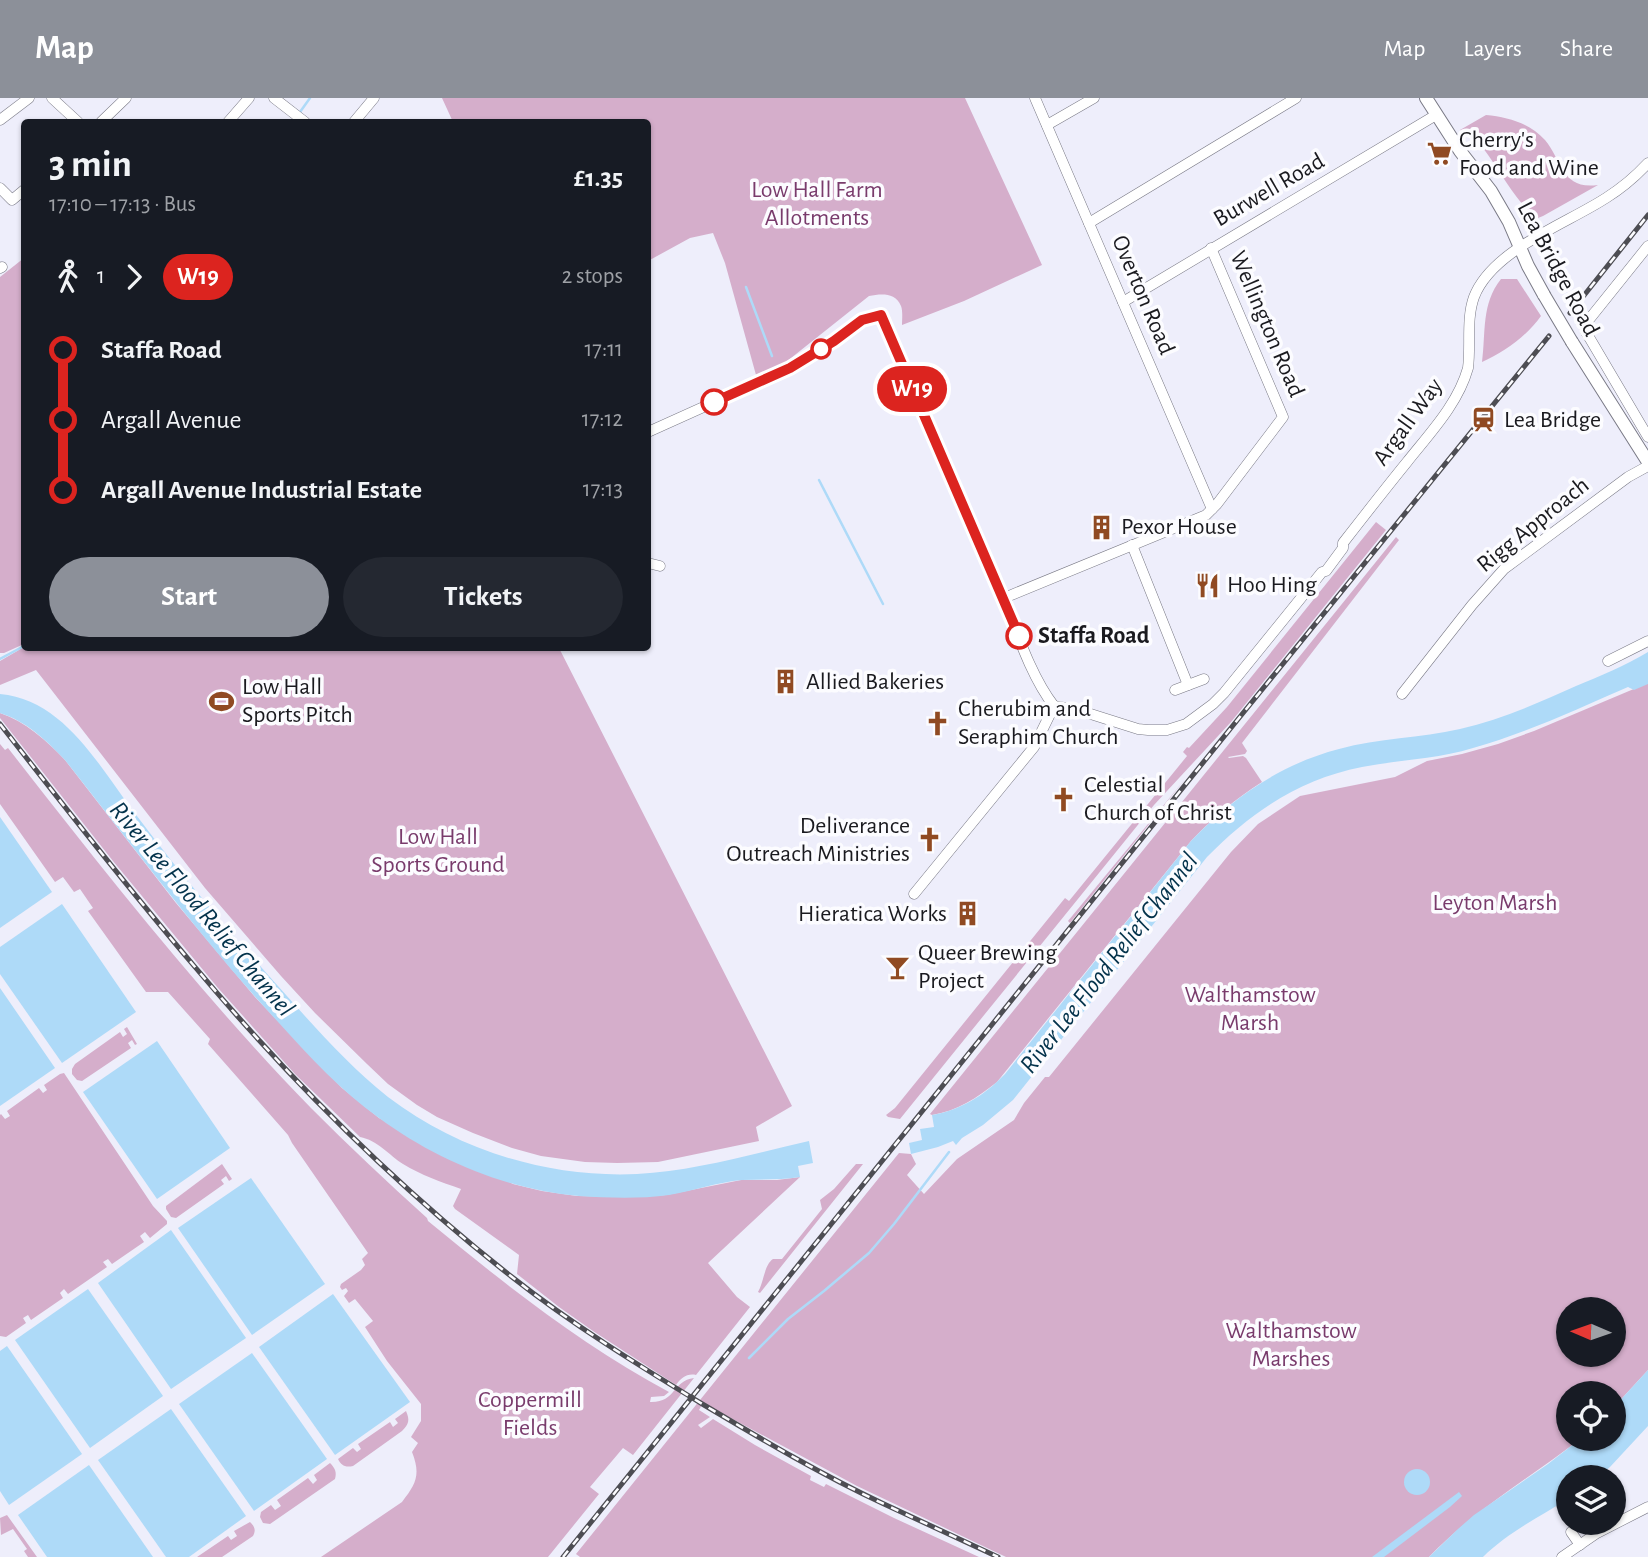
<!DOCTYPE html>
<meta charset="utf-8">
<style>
body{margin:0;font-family:"Alegreya Sans",sans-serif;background:#242831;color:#f1f3f6;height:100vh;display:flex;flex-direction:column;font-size:26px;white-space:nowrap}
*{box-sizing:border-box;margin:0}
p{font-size:23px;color:#9ea1a6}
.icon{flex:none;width:38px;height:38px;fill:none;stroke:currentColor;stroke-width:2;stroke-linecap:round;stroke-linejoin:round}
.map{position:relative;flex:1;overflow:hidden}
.drawer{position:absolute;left:21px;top:21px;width:630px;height:532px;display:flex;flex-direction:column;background:#171b24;border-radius:7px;box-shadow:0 2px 5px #0004}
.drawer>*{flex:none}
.badge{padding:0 14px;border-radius:23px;font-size:24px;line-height:46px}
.needle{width:46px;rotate:272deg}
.controls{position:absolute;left:1556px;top:1199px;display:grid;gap:14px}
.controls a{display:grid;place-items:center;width:70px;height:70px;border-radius:50%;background:#171b24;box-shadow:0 2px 5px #0004;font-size:35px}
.map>.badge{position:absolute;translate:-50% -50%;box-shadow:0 0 0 4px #fff}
.legs{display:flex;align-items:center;gap:10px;height:77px;padding:0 28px;font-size:23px}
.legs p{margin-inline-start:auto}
.overview{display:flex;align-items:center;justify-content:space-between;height:119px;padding:0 28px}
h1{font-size:38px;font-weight:700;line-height:52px}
.primary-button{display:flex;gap:14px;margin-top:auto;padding:14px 28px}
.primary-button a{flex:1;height:80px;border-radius:42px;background:#8c9099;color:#fff;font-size:28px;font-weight:700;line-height:80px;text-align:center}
.primary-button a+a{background:#242831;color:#f1f3f6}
ul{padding:0 28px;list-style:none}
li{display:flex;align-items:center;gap:24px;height:70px;font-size:26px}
li i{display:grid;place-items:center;width:10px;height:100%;margin:0 9px;background:currentColor}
li i::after{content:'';width:18px;height:18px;margin:-9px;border:5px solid;border-radius:50%;background:#171b24}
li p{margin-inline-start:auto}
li:first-child i{background:linear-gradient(#0000 50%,currentColor 0)}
li:last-child i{background:linear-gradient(currentColor 50%,#0000 0)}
header{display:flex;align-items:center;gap:42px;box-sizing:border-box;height:98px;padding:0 35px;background:#8c9099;color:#fff}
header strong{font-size:33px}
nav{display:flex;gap:38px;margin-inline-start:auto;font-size:24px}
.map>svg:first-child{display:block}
</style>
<header>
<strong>Map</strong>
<nav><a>Map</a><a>Layers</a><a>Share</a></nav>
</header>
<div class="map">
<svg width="1648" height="1459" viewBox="0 0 1648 1459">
<rect width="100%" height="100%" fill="#eeeefb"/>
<!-- green -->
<g fill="#d5aecb" fill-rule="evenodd">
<path d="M442,0H965L1042,167L964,203L902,227C902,222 903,213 901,208C895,194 881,196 869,198L786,264L756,277L725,165L713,135L690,140L648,163V24H453Z"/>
<path d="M1486,17C1508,19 1529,25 1545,42C1563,64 1562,92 1598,87L1543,118L1538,120C1519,110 1497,67 1482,49C1476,42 1467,39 1460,32Z"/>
<path d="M24,160V546L4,555H0V179Z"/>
<path d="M1501,181H1517L1541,218C1527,238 1504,254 1482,264C1486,235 1481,206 1501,181Z"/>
<path d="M1376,424L1386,432L1231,624L1154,707L900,1021L888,1019L886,1017L895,1010L1065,800L1069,803L1187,658L1183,654L1187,649L1189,650L1227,609Z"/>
<path d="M1396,439L1399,442L1242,645L1247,653L1245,656L1228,659L1229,660L1243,658L1246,660L1262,684C1235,701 1213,720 1191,743L997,984C977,1000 957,1013 932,1017L930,1016Z"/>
<path d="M24,549L559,550L792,1008L756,1029L759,1043L658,1064L617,1065L585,1064L541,1058L512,1050L473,1035L437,1019L417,1007L388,986L367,966L315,915L281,878L205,790L36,572L0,587V563Z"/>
<path d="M1648,585V1272L1614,1309V1295H1568V1340L1580,1341C1530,1380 1474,1412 1429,1459H1006L857,1388L703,1305L699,1312L710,1319L698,1327L701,1330L713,1321L755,1347L811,1378L810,1382L824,1389L826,1386L894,1420L979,1459H580L576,1456L899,1055L911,1056L916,1066L907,1077L924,1096L957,1061L1014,1022L1024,1005L1045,979H1049L1231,754L1258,726L1300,698L1395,679L1427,663L1462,656L1498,646L1534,633ZM1568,1211H1614V1256H1568Z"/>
<path d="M0,615C26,624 46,642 65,662L176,805L255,899L342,990L379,1020L513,1086L542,1093L577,1098L637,1099L666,1097L741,1082H777L800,1079L708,1165L737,1199L750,1209L696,1277C687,1275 681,1280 676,1287L593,1233L559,1209L517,1176L519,1157L455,1111L453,1108L461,1091C441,1084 421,1077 403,1066C389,1057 377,1042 360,1039L295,976L218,890L113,763L0,620Z"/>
<path d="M0,646L5,652L8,650C104,773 202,898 311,1010C349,1048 387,1084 427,1120L428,1123C503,1185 582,1247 669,1294L664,1298L651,1299L650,1304C676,1305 672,1283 694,1280L633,1357L623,1350L590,1389L599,1396L548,1459H321L402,1404C416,1386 421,1377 412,1354L418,1345L411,1339L421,1323V1306L387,1263L365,1229L373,1223L355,1201L349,1205L344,1198L348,1193L346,1190L342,1192L340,1189L341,1186L361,1172L365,1167L362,1161L368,1155L292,1045L288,1037L208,946L210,941L168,894H146L88,813L93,810L80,791L74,794L63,779L55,784L0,706Z"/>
<path d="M1186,680L1070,825L1068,823Z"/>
<path d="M127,929L137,946L135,947L132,942L128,945L131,950L82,983L77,982L72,976V971L75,966L120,934L123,939L127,936L124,931Z"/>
<path d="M64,975L153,1108L167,1123V1126L150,1140L145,1134L140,1138L144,1144L112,1166L108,1161L103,1164L107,1169L68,1196L64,1191L60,1195L63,1200L31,1222L28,1217L23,1220L26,1225L6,1239L0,1238V1017L1,1016L5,1021L10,1018L7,1013L39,990L43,995L47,992L44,987L60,976Z"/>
<path d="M222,1066L232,1081L229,1083L226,1078L221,1082L224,1086L176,1120L171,1119L166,1111V1108Z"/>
<path d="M856,1066H863L760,1195L758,1194C764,1184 764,1167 773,1161H782L822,1111L820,1102L834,1091Z"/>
<path d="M406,1313C410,1322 409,1326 402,1333L353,1368C345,1370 341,1367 338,1361L353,1350L357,1354L361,1351L358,1346L390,1324L393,1329L398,1325L395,1321Z"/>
<path d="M330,1365C335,1370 337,1374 335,1381L270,1426L263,1425L260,1419L261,1414L271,1407L275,1412L281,1408L277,1402L308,1380L313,1386L317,1382L314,1377Z"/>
<path d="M7,1417L37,1459H28L24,1453L27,1451L13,1431L1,1437L0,1420Z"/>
<path d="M250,1424C255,1429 256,1432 253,1438L222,1459H197L228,1438L231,1442L237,1438L234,1433Z"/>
</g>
<!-- water -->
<g fill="#aedaf8">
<path d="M1648,554V586L1634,592L1628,589C1577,611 1527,635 1473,650C1437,661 1399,662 1362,669C1300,681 1251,714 1207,759L1013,1002L983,1027L962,1040L956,1047L953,1043L938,1049L911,1056L909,1045L922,1042L920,1031L934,1029L932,1017C961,1012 985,997 1005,976L1191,743C1232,700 1281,666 1339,651C1379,640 1420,640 1460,631C1500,622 1538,605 1576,588C1600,578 1625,568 1648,554Z"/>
<path d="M0,596C59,601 94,659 125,702C170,763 219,822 269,878C307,920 344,964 388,999C459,1053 549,1080 637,1076C695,1073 752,1056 809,1043L813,1065L798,1068L800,1079C781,1082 762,1081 742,1082C718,1084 693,1093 669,1097C640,1101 609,1100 579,1098C508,1092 436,1062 379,1020C341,993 310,959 279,925C202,842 135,751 65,662C46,642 26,623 0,615Z"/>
<path d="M0,719L52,794L0,830Z"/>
<path d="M62,806L136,914L62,965L0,876V849Z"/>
<path d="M0,890L55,970L0,1008Z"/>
<path d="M157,943L230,1050L157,1101L83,994Z"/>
<path d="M251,1080L325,1186L252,1237L178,1130Z"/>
<path d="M171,1132L246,1240L171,1291L98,1185Z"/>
<path d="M88,1191L163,1298L90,1350L15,1242Z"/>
<path d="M333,1196L410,1304L335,1357L259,1249Z"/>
<path d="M7,1248L82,1356L9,1407L0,1393V1253Z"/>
<path d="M252,1255L327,1361L254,1413L179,1306Z"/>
<path d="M1648,1272V1328L1610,1369L1598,1379H1568V1401C1539,1419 1507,1435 1483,1459H1429L1458,1431L1474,1417L1548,1366L1580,1341L1614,1340V1309Z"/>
<path d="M171,1311L246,1418L189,1459H166L98,1362Z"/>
<path d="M89,1367L153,1459H47L18,1417Z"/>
<circle cx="1417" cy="1384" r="13"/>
<path d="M1459,1394L1462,1398L1450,1409L1384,1459H1372Z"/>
</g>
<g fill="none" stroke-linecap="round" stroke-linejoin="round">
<!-- stream -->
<g stroke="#aedaf8" stroke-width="2.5">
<path d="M300,14L310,0"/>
<path d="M746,189L772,258"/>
<path d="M819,382L883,506"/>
<path d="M0,561L24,548"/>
<path d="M749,1260L788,1221L824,1193L869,1155L894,1126L949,1054"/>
</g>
<defs>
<g id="minor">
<path d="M52,0L78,24"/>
<path d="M274,0L305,24"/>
<path d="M1035,0L1212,411"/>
<path d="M0,22L29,0"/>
<path d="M101,24L126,0"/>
<path d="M228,24L249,0"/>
<path d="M354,24L374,0"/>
<path d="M1047,27L1094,0"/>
<path d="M0,90L12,102L24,92"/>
<path d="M1089,125L1296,0"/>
<path d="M1648,148L1587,224L1585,229L1586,234L1648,339"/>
<path d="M0,170L2,169"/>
<path d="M1123,204L1436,17"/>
<path d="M648,334L790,270L834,243L862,222L881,217C920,307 959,397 998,487C1014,525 1029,576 1054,608"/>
<path d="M1132,447L1188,587"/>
<path d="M648,465L660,468"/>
<path d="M1004,500L1206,417L1217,406L1283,319L1211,150"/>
<path d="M1608,563L1648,543"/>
<path d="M1175,592L1204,581"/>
<path d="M1402,596L1472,507L1504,471L1628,379L1648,368"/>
<path d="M1054,608L1078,612L1138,631L1148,632H1167L1186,626L1213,606L1224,595L1322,474L1326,473L1343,450V445C1364,418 1385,391 1407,364C1430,335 1458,306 1468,270C1471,247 1466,221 1474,199C1492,152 1566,126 1606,100C1622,90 1636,78 1648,65"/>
<path d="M914,796L1034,649L1054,608"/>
<path d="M1571,1434L1580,1447"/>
<path d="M1562,1459L1597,1435L1648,1409"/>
</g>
<g id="major">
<path d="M1426,0L1460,53L1491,93L1509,124L1528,168L1544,197"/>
<path d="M1572,244L1648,364"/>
</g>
</defs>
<!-- minor casing -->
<use href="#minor" stroke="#797985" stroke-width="11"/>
<!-- major casing -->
<use href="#major" stroke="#797985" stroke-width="14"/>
<!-- minor -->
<use href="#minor" stroke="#fff" stroke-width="10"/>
<!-- major -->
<use href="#major" stroke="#fff" stroke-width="12"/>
<defs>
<g id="rail">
<path d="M1570,215L1648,117"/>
<path d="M0,626C64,708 128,790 195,869C290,982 395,1087 512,1179C573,1227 638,1267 704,1307C763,1342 822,1377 884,1406C922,1424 960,1441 998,1459"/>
<path d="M563,1459L1239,620L1549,238"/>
</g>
</defs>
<!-- rail casing -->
<use href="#rail" stroke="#4d4d53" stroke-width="5"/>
<!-- rail -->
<use href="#rail" stroke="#fcfcff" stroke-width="2.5" stroke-dasharray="8" stroke-linecap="butt"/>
<defs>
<path id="major-bridge" d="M1544,197L1572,244"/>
</defs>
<!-- major-bridge casing -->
<use href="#major-bridge" stroke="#797985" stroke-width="14" stroke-linecap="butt"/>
<!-- major-bridge -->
<use href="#major-bridge" stroke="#fff" stroke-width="12"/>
</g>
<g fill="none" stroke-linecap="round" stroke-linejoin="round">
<defs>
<path id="line-1" d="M714,304L790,270L834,243L862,222L881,217L1019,538"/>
</defs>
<!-- line-1 casing -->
<use href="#line-1" stroke="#fff" stroke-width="16"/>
<!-- line-1 -->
<use href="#line-1" stroke="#dc241f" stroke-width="10"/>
</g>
<!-- icons -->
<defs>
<symbol id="supermarket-bare" viewBox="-9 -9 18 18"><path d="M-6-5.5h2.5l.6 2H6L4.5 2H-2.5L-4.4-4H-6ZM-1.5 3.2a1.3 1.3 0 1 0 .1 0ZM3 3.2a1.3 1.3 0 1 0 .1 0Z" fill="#904a22" stroke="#fcfcff" stroke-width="2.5" paint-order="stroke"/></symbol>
<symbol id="station-bare" viewBox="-9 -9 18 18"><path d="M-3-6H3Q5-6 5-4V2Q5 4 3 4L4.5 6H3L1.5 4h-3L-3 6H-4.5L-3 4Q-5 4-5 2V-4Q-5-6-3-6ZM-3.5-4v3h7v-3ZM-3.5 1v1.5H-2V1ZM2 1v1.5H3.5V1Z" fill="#904a22" stroke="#fcfcff" stroke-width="2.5" paint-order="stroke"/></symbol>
<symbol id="building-bare" viewBox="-9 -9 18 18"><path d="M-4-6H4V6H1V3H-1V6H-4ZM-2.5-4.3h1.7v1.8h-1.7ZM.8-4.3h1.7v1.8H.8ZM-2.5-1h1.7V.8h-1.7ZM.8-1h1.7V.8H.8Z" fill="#904a22" stroke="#fcfcff" stroke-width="2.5" paint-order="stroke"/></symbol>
<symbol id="restaurant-bare" viewBox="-9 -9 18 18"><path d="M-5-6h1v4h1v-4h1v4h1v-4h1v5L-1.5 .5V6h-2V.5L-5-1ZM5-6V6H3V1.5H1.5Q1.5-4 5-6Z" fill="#904a22" stroke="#fcfcff" stroke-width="2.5" paint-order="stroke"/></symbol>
<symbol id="stadium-bare" viewBox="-9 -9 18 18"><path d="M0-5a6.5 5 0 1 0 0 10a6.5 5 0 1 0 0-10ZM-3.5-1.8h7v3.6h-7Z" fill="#904a22" stroke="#fcfcff" stroke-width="2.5" paint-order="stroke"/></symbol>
<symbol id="church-bare" viewBox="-9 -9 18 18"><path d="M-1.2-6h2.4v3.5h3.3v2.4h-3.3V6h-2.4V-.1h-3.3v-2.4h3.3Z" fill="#904a22" stroke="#fcfcff" stroke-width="2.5" paint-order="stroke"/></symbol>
<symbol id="bar-bare" viewBox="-9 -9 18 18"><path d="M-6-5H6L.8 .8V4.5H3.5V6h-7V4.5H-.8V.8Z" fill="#904a22" stroke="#fcfcff" stroke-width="2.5" paint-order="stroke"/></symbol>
</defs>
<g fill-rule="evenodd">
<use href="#supermarket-bare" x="1422" y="38" width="35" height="35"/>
<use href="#station-bare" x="1466" y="304" width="35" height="35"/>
<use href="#building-bare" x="1084" y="412" width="35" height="35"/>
<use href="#restaurant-bare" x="1190" y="470" width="35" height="35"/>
<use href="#building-bare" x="768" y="566" width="35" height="35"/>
<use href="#stadium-bare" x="204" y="586" width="35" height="35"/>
<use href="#church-bare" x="920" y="608" width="35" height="35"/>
<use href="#church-bare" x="1046" y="684" width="35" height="35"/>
<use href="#church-bare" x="912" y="724" width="35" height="35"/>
<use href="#building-bare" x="950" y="798" width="35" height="35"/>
<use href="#bar-bare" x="880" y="852" width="35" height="35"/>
</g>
<!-- markers -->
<g fill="#fff" stroke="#dc241f" stroke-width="3.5">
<circle cx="821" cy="251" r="9"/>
<circle cx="714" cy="304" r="12"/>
<circle cx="1019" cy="538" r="12"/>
</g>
<g text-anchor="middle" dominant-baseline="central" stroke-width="7" stroke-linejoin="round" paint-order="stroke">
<!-- poi labels -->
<g font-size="24" fill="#1a1a1f" stroke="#fcfcff" text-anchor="start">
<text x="1459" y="42">Cherry's<tspan x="1459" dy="28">Food and Wine</tspan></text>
<text x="1504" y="322">Lea Bridge</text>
<text x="1121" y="429">Pexor House</text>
<text x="1227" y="487">Hoo Hing</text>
<text x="806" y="584">Allied Bakeries</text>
<text x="242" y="589">Low Hall<tspan x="242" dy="28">Sports Pitch</tspan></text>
<text x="958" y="611">Cherubim and<tspan x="958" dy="28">Seraphim Church</tspan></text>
<text x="1084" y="687">Celestial<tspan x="1084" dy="28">Church of Christ</tspan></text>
<text x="910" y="728" text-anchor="end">Deliverance<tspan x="910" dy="28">Outreach Ministries</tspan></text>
<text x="947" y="816" text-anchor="end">Hieratica Works</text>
<text x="918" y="855">Queer Brewing<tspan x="918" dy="28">Project</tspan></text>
</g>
<!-- park labels -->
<g font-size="24" fill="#793b6c" stroke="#fcfcff">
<text x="817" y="92">Low Hall Farm<tspan x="817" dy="28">Allotments</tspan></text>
<text x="438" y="739">Low Hall<tspan x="438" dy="28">Sports Ground</tspan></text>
<text x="1495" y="805">Leyton Marsh</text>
<text x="1250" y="897">Walthamstow<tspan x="1250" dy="28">Marsh</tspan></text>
<text x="1291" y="1233">Walthamstow<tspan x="1291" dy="28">Marshes</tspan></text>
<text x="530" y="1302">Coppermill<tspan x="530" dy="28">Fields</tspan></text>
</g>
<!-- street labels -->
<g font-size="24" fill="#1a1a1f" stroke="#fcfcff">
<text transform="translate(1269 92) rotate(-30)">Burwell Road</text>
<text transform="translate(1558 171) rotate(62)">Lea Bridge Road</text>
<text transform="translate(1143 197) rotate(67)">Overton Road</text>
<text transform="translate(1267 226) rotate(67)">Wellington Road</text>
<text transform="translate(1408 324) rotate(-54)">Argall Way</text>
<text transform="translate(1533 427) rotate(-39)">Rigg Approach</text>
</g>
<!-- stop labels -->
<g font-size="24" font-weight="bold" fill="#1a1a1f" stroke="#fcfcff" text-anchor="start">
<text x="1038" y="538">Staffa Road</text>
</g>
<!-- water labels -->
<g font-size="26" font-style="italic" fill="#03324b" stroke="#fcfcff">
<text transform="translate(202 811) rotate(50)">River Lee Flood Relief Channel</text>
<text transform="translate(1109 865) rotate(-52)">River Lee Flood Relief Channel</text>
</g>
</g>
</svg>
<div class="controls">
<a><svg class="needle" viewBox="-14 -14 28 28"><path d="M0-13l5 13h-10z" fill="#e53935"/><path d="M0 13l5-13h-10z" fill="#9ea1a6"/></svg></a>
<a><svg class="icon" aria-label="locate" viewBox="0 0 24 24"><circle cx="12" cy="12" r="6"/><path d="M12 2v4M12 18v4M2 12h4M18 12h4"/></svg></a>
<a><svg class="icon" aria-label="layers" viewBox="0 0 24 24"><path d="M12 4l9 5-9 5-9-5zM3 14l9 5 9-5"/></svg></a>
</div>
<b class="badge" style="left:912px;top:291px;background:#dc241f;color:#fff">W19</b>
<section class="drawer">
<div class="overview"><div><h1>3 min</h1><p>17:10 – 17:13 · Bus</p></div><b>£1.35</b></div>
<div class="legs"><svg class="icon" aria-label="walk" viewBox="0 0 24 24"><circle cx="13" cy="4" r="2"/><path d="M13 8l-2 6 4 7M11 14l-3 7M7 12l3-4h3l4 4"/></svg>1<svg class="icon" aria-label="forward" viewBox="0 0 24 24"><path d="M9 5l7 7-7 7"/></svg><b class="badge" style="background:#dc241f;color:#fff">W19</b><p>2 stops</p></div>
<ul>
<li><i style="color:#dc241f"></i><b>Staffa Road</b><p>17:11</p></li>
<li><i style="color:#dc241f"></i><span>Argall Avenue</span><p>17:12</p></li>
<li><i style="color:#dc241f"></i><b>Argall Avenue Industrial Estate</b><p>17:13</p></li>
</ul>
<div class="primary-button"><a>Start</a><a>Tickets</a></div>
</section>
</div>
